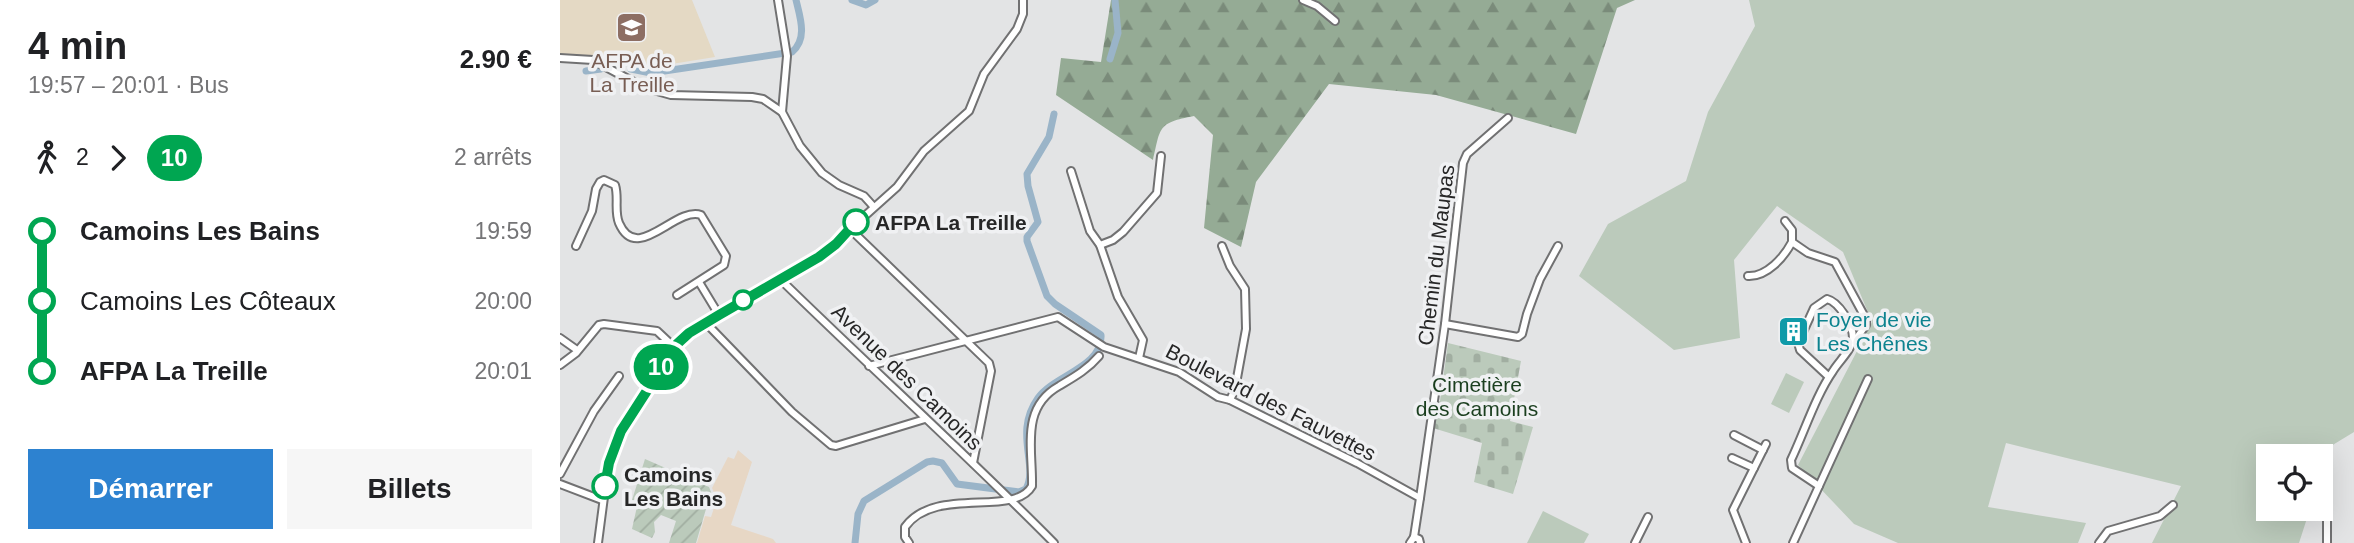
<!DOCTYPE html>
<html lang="fr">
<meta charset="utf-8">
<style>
body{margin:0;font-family:Arial,sans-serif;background:#f6f6f6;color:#202124;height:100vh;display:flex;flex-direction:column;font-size:26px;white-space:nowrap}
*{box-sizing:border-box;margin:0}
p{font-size:23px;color:#757577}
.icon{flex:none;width:38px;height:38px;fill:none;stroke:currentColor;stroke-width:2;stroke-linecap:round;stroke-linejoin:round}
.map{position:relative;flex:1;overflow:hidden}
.drawer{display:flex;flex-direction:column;background:#fff;width:560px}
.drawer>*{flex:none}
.badge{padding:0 14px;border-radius:23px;font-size:24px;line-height:46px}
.tools{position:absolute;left:1696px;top:444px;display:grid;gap:14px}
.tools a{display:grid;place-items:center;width:77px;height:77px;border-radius:0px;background:#fff;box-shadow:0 7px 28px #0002;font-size:35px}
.map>.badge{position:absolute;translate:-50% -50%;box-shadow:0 0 0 4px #fff}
.legs{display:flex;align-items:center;gap:10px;height:77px;padding:0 28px;font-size:23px}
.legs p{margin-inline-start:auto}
.overview{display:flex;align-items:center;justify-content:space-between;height:119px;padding:0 28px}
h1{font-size:38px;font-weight:800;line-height:52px}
.button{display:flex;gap:14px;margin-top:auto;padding:14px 28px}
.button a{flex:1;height:80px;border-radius:0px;background:#2d82d0;color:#fff;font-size:28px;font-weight:800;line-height:80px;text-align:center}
.button a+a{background:#f6f6f6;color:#202124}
ul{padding:0 28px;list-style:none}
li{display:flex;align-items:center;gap:24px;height:70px;font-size:26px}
li i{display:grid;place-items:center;width:10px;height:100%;margin:0 9px;background:currentColor}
li i::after{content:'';width:18px;height:18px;margin:-9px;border:5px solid;border-radius:50%;background:#fff}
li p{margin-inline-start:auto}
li:first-child i{background:linear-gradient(#0000 50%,currentColor 0)}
li:last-child i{background:linear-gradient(currentColor 50%,#0000 0)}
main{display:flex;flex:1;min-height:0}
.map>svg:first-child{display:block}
</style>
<main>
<section class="drawer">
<div class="overview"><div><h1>4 min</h1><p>19:57 – 20:01 · Bus</p></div><b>2.90 €</b></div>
<div class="legs"><svg class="icon" aria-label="walk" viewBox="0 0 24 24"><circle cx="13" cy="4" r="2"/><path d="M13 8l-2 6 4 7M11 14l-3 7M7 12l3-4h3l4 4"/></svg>2<svg class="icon" aria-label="forward" viewBox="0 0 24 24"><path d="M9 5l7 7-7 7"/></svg><b class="badge" style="background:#00a651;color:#fff">10</b><p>2 arrêts</p></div>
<ul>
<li><i style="color:#00a651"></i><b>Camoins Les Bains</b><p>19:59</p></li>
<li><i style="color:#00a651"></i><span>Camoins Les Côteaux</span><p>20:00</p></li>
<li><i style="color:#00a651"></i><b>AFPA La Treille</b><p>20:01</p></li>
</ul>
<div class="button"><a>Démarrer</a><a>Billets</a></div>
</section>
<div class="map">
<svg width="1794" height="543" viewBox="0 0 1794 543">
<defs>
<pattern id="forest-firs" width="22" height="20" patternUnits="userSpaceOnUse" patternTransform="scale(1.75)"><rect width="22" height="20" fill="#95ab95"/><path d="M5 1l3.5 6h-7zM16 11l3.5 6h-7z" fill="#7a8b7a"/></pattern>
<pattern id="cemetery-stones" width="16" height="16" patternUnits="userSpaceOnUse" patternTransform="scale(1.75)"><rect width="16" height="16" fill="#bbcabb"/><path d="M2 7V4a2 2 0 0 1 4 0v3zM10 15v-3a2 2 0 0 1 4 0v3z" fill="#a1aea1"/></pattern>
<pattern id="garden-furrows" width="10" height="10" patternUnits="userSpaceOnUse" patternTransform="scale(1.75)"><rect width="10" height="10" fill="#bbcabb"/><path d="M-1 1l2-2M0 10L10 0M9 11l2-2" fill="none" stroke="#a1aea1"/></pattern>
</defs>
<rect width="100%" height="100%" fill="#e3e4e5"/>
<!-- education -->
<path fill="#e4d9c4" d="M0,0H132L155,57L87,68L65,59L56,61V65L50,67L34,59L16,56H0Z"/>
<!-- medical -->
<path fill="#e7d7c5" d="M178,450L192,462L171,525L213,539L216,543H137L145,516L151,517L157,499L152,488L168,457L174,459Z"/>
<!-- grass -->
<g fill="#bbcabb">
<path d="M1189,0H1794V432L1771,446L1761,478L1760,457H1708V509H1750L1739,543H1592L1621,486L1446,443L1428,507L1526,523L1518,543H1338L1294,524L1238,465L1312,322L1283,252L1217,206L1174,260L1180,338L1114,350L1019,276L1048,224L1126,181L1148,112L1195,26Z"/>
<path d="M1226,373L1244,382L1229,413L1211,404Z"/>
<path d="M983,511L1029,534L1024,543H967Z"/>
</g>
<!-- forest -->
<path fill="url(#forest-firs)" d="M551,0H1075L1057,8L1016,134L876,95L769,84L696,182L681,247L644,228L653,135L634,116C597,123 601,127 593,160L496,95L501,58L541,62Z"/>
<!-- cemetery -->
<path fill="url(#cemetery-stones)" d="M888,343L961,361L950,421L973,427L953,494L914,482L922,443L873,428L874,421L879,417V412L876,409V401H880Z"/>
<!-- garden -->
<path fill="url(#garden-furrows)" d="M85,459L149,487L151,492L136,543H109L116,521L101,515L94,522L95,532L92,538L72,529L78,502L72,500Z"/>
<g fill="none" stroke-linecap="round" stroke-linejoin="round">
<!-- canal -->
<g stroke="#9ab4c8" stroke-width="7">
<path d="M292,0L306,5L315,0"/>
<path d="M550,59L558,33L555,0"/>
<path d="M71,69L91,73L232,52C248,39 240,17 236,0"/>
<path d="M26,71L41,69"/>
<path d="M295,543L298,514L304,501L367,462L373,461L382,463L397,484L459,492L466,489C479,465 453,433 478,398C494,375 543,367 541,335L495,304L487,296L467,241V237L478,222L468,186L467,174L489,137L494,114"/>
</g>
<defs>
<g id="street">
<path d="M218,0L227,56L222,112L240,146L262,173L279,185L304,196L313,206"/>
<path d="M743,0L757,6L775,21"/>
<path d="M0,58L33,60L83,87L111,95L192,97L203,99L222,112"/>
<path d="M511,171L530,231L540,245L558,297L583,340L579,358"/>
<path d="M1225,221L1232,230V242L1248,253L1275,262L1306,319V325L1293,343"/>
<path d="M290,229L429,363L431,371L413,463"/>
<path d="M540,245L553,240L563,232L597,193L601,156"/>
<path d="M16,246L32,211L36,189L40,182L44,180L55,185C59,197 54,211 59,223C77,265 115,206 141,215L166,256L164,265L117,295"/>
<path d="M662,246L670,266L685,289L686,329L675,389L670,400"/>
<path d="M1188,276C1207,277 1224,257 1232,242"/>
<path d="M221,280C311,368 405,453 494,543"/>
<path d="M139,282L159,315"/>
<path d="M146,323L232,412L271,445L276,446L365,419"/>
<path d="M885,324L958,337L962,334L967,314L980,279L998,246"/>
<path d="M0,338L17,350"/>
<path d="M0,365L16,353L39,325L44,324L97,331L114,347"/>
<path d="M309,366L498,317L544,347L619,372L658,397L670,400L797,463L860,498L854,537"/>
<path d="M1174,435L1203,450"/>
<path d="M1172,458L1194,468"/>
<path d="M1767,469V543"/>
<path d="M0,474L34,411L59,376"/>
<path d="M0,484L42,500"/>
<path d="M1259,486L1308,379"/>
<path d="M860,498L885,324L903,163L907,154L948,118"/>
<path d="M38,543L47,474L61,431L114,347L129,333L259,257L337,187L364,151L409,111L424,74L457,29L463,14V0"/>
<path d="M349,543L345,537V527C375,485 454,518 472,486C473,449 460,408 499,386C514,377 527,370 539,356"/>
<path d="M850,543L854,537L859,539L860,543"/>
<path d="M1075,543L1088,517"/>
<path d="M1186,543L1173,510L1206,444"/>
<path d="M1233,543L1259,486L1232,468L1231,460C1244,433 1256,395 1273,371C1279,361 1292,350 1293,338C1293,325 1279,302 1267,299L1254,308L1238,343L1240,350L1269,377"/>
<path d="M1539,543L1548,531L1600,516L1613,505"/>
</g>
</defs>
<!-- street casing -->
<use href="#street" stroke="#717172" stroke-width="10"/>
<!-- street -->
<use href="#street" stroke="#fff" stroke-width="6"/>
</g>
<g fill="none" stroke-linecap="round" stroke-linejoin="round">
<defs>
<path id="line-1" d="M45,486L49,463L61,431L117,344L129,333L159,315L259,257L276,244L296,222"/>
</defs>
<!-- line-1 casing -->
<use href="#line-1" stroke="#fff" stroke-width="16"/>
<!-- line-1 -->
<use href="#line-1" stroke="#00a651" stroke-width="10"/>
</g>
<!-- icons -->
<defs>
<symbol id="school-square" viewBox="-11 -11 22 22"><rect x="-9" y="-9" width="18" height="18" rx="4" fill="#8d6e63" stroke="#f0f1f3"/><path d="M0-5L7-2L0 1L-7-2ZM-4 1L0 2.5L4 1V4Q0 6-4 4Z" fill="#fff"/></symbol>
<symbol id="building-square" viewBox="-11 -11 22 22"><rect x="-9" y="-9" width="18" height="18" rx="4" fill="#0f9aa8" stroke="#f0f1f3"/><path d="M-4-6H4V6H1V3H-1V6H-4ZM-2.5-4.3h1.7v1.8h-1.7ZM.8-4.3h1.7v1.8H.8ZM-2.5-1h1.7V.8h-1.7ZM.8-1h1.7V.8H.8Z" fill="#fff"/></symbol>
</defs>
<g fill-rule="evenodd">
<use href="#school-square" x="54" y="10" width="35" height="35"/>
<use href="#building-square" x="1216" y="314" width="35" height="35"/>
</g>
<!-- markers -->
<g fill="#fff" stroke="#00a651" stroke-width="3.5">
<circle cx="296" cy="222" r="12"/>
<circle cx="183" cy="300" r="9"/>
<circle cx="45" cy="486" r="12"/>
</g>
<g text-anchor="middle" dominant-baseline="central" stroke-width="7" stroke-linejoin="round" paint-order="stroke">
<!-- education labels -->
<g font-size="21" fill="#785e54" stroke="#f0f1f3">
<text x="72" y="60">AFPA de<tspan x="72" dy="24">La Treille</tspan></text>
</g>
<!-- stop labels -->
<g font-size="21" font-weight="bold" fill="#272727" stroke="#f0f1f3" text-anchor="start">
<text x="315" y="222">AFPA La Treille</text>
<text x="64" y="474">Camoins<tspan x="64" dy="24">Les Bains</tspan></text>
</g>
<!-- street labels -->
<g font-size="21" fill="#272727" stroke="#f0f1f3">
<text transform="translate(876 255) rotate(-83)">Chemin du Maupas</text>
<text transform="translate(347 377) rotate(44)">Avenue des Camoins</text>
<text transform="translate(711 402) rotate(27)">Boulevard des Fauvettes</text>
</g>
<!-- culture labels -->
<g font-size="21" fill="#0d838f" stroke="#f0f1f3" text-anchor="start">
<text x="1256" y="319">Foyer de vie<tspan x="1256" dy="24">Les Chênes</tspan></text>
</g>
<!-- park labels -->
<g font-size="21" fill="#1b3f1f" stroke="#f0f1f3">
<text x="917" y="384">Cimetière<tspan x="917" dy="24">des Camoins</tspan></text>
</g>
</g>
</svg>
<div class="tools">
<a><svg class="icon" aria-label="locate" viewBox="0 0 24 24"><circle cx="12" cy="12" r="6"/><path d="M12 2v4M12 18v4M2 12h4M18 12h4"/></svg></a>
</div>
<b class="badge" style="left:101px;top:367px;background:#00a651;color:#fff">10</b>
</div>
</main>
